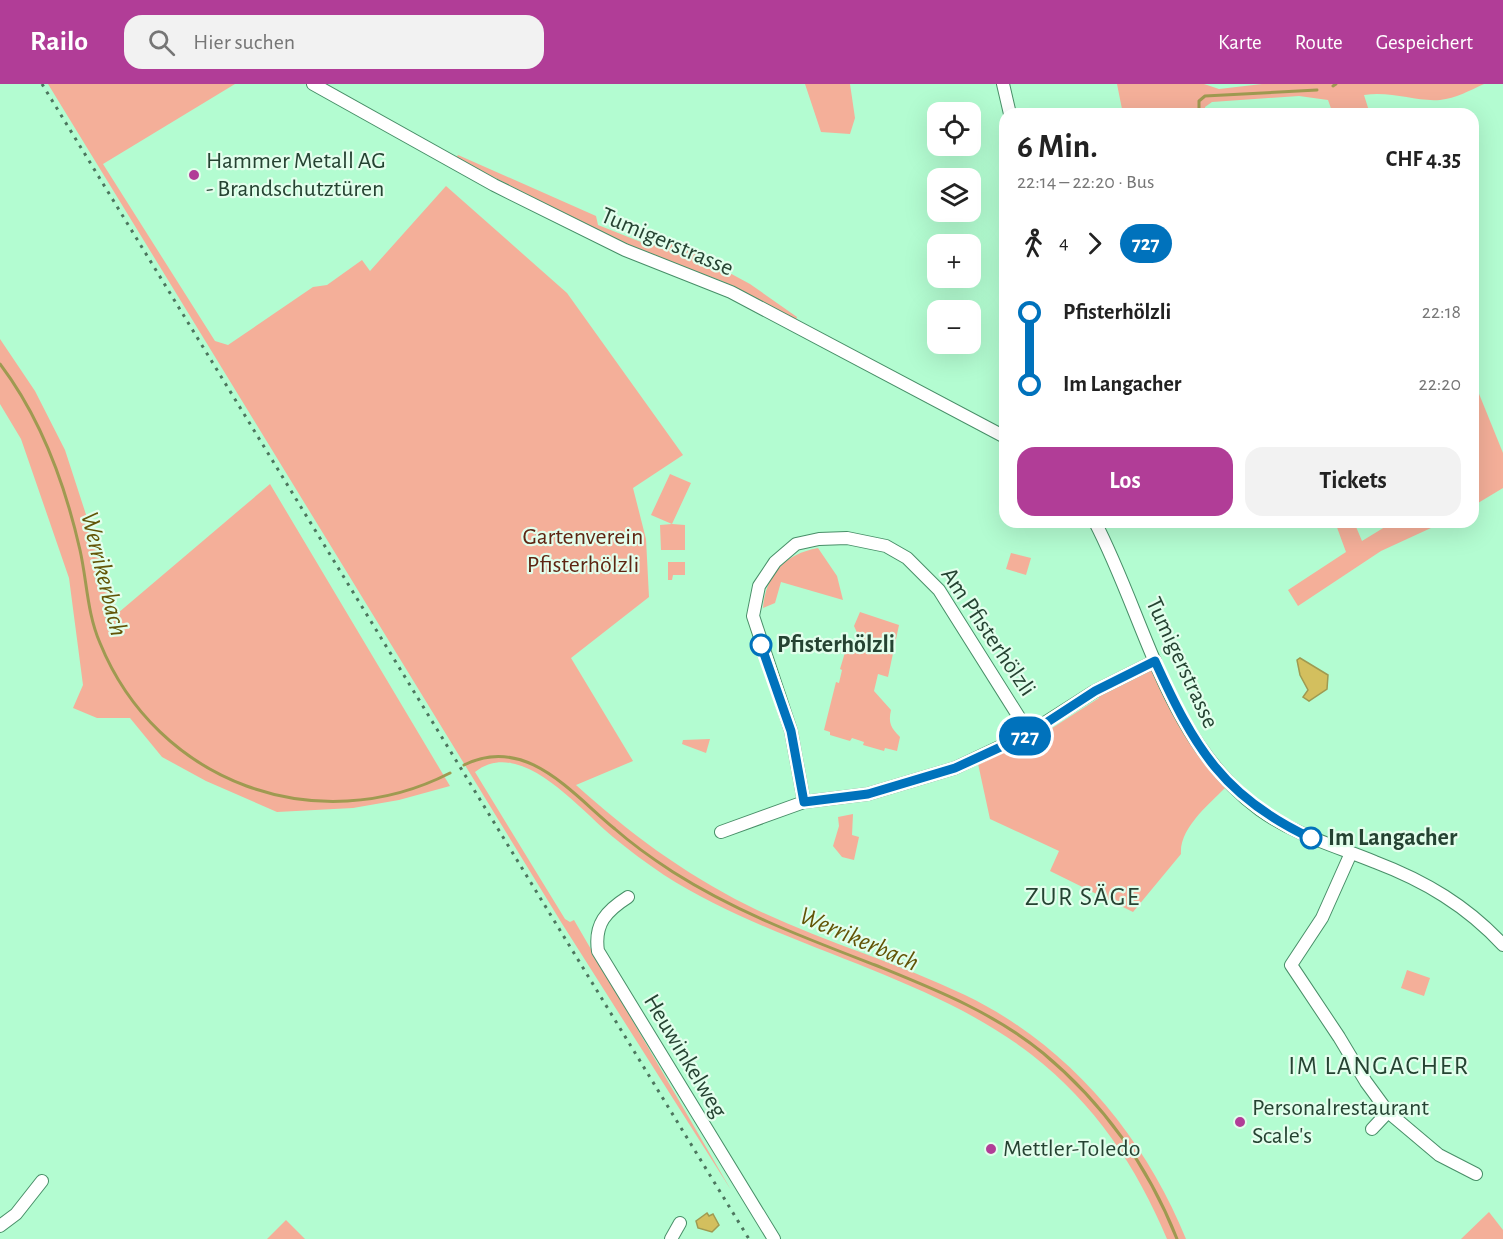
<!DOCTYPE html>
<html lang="de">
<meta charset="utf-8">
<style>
body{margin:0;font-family:"Alegreya Sans",sans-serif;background:#f2f2f2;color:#222;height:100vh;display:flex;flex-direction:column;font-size:22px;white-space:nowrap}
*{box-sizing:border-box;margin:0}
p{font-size:20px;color:#767676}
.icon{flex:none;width:33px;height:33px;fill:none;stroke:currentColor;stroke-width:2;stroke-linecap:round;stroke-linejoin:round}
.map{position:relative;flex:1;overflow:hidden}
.details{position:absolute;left:999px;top:24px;width:480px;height:420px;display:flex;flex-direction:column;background:#fff;border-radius:18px;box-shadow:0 6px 24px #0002}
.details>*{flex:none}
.badge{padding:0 12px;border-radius:20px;font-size:21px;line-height:39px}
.fabs{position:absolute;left:927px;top:18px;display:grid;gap:12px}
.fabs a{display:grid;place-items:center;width:54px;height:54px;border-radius:12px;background:#fff;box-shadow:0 6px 24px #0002;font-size:30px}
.map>.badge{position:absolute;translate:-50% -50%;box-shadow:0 0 0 3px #fff}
.legs{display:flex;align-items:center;gap:9px;height:66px;padding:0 18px;font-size:20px}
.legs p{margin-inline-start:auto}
.head{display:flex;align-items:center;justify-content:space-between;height:102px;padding:0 18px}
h1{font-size:33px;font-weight:600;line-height:45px}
.primary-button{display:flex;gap:12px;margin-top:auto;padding:12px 18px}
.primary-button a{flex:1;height:69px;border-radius:18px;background:#b13d97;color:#fff;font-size:24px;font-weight:600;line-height:69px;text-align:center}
.primary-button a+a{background:#f2f2f2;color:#222}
ul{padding:0 18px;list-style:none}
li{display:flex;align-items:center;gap:21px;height:72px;font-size:22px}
li i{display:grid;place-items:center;width:9px;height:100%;margin:0 8px;background:currentColor}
li i::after{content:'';width:15px;height:15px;margin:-8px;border:4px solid;border-radius:50%;background:#fff}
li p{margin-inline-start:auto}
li:first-child i{background:linear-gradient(#0000 50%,currentColor 0)}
li:last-child i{background:linear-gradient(currentColor 50%,#0000 0)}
header{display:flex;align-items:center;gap:36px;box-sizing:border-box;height:84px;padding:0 30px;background:#b13d97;color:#fff}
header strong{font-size:28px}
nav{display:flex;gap:33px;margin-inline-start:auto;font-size:21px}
.search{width:420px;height:54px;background:#f2f2f2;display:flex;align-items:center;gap:15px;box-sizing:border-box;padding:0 21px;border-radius:18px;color:#767676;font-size:22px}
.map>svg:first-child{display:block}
</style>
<header>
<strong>Railo</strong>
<div class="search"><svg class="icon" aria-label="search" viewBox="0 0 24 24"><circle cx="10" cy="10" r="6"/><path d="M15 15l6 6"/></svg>Hier suchen</div>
<nav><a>Karte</a><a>Route</a><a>Gespeichert</a></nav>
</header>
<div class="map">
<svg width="1503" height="1155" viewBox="0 0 1503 1155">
<rect width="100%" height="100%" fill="#b3fcd1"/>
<!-- green -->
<g fill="#f4af99">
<path d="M48,0H235L103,80L215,257L228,261L313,203L327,201L362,176L370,187L446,102L567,209L683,371L633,404L646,455L649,513L571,574L633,677L576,701C628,748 683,789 747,821C817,856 894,877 965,911C1067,960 1144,1051 1186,1155H1167C1137,1083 1094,1019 1032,971C925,888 780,865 664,791C646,779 629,766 613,753C579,725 520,652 475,688L565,835L570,838L574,836L731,1106L561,838Z"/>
<path d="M805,0H850L855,34L850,50L821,48Z"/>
<path d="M1117,0H1204L1219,5L1262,0H1484C1469,7 1456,14 1440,16C1416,18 1393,7 1364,11L1370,30H1333L1328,16L1299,12L1212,18L1205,23V30H1123Z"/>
<path d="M458,71L596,132L598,141L646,160L650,146L750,200L797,233L796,236L722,197L635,165L456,74Z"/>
<path d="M0,255L35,307L65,366L118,529L270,400L450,702L399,716L353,724L277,728L206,697L162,673L130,634H97L73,624L83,601L69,494L21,355L0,320Z"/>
<path d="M1473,295L1503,369V404L1473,422Z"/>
<path d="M670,390L691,399L672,440L685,441V466H661L660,441L672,440L651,431Z"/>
<path d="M1335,438H1354L1362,457L1393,438H1444L1381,467L1298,522L1288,506L1346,468Z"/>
<path d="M818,464L837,492L843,516L781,498L775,519L763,524C766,490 785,470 818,464Z"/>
<path d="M1011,469L1031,474L1026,491L1006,485Z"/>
<path d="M668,478H685V491H673L672,496H668Z"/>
<path d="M860,528L899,541L888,593L878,590L874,607L891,626C888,639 891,644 900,653L897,667L885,664L884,667L863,661L864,658L852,654L850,657L830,651V648L824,646L836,598L839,599L842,586L840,585L846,565H848L851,558L860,555L854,542Z"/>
<path d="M1155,577L1229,700C1212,718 1179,743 1181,770L1133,828L1050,787L1059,767L990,735L977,675L1041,642L1046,648L1099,614L1095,607Z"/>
<path d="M710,655L706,669L682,660L683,656Z"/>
<path d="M853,730L852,751L859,753L854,776L842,773L833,762L839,742L838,733Z"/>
<path d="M1407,886L1430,894L1424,912L1401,904Z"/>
<path d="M1489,1128L1503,1146V1155H1461Z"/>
<path d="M286,1136L305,1155H267Z"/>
</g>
<!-- water -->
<g fill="#d3bf5e" stroke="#9f9a51" stroke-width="1.5">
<path d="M1300,574L1328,591L1327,605L1309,617L1303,613L1308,606L1300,591L1297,576Z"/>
<path d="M707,1129L709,1132L713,1130L719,1141L712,1148L698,1144L696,1137Z"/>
</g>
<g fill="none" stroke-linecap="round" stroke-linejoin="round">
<!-- stream -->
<g stroke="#9f9a51" stroke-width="3">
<path d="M1333,2L1336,0"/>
<path d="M1199,30V17L1205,12L1317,6"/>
<path d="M0,280C41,334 65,400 80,466C87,497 87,529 100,559C157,699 317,757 450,689"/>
<path d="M464,681C526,650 572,710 615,745C633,761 653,775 673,788C736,828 805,854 875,881C934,905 993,928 1043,969C1103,1019 1148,1082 1177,1155"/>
</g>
<defs>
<g id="minor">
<path d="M313,0L494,101L625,166L731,208L1005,353"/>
<path d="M1003,0L1010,30"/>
<path d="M1095,438C1146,536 1166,656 1260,726C1295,751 1336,762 1375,778C1425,797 1467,822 1503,861"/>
<path d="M804,718L791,647L753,532L759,502L775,478L796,460L819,455L847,454L886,462L907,474L939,506L1029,649"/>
<path d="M721,748L804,718L868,710L955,684L1029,649L1095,607L1155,577"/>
<path d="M1351,769L1322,834L1291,881L1339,953L1366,998L1388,1028L1439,1071L1476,1090"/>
<path d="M628,813C606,827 594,840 598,867L774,1155"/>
<path d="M1372,1045L1388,1028"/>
<path d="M0,1142L16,1130L42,1097"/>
<path d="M671,1155L680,1139"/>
</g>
</defs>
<!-- minor casing -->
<use href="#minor" stroke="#488f68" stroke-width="14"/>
<!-- minor -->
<use href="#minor" stroke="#fff" stroke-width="12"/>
<!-- rail -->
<path stroke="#4c765e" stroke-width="3" stroke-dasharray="3 6" stroke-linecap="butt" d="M42,0L749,1155"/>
</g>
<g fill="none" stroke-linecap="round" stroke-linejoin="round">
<defs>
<path id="line-1" d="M761,561L791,647L804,718L868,710L955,684L1029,650L1095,607L1155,577C1194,663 1223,713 1311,754"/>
</defs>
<!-- line-1 casing -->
<use href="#line-1" stroke="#fff" stroke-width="14"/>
<!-- line-1 -->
<use href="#line-1" stroke="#0072bc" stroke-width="9"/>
</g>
<!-- markers -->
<g fill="#b13d97" stroke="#e2feec" stroke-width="2">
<circle cx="194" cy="91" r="6"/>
<circle cx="1240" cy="1038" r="6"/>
<circle cx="991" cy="1065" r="6"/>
</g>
<g fill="#fff" stroke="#0072bc" stroke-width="3">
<circle cx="761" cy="561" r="10"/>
<circle cx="1311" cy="754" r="10"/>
</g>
<g text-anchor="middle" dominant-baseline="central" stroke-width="4.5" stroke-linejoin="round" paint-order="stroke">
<!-- poi labels -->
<g font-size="24" fill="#254332" stroke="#e2feec" text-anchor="start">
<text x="206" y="77">Hammer Metall AG<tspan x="206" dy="28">- Brandschutztüren</tspan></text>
<text x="1252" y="1024">Personalrestaurant<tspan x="1252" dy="28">Scale's</tspan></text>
<text x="1003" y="1065">Mettler-Toledo</text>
</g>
<!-- street labels -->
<g font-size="24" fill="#254332" stroke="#e2feec">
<text transform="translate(667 158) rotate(23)">Tumigerstrasse</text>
<text transform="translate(988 548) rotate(56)">Am Pfisterhölzli</text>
<text transform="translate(1182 579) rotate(65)">Tumigerstrasse</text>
<text transform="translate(685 972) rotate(59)">Heuwinkelweg</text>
</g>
<!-- park labels -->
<g font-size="24" fill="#5e2512" stroke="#e2feec">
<text x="583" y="453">Gartenverein<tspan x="583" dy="28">Pfisterhölzli</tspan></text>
</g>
<!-- stop labels -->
<g font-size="24" font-weight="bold" fill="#254332" stroke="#e2feec" text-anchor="start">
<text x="777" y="561">Pfisterhölzli</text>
<text x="1328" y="754">Im Langacher</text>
</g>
<!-- water labels -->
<g font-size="26" font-style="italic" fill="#625406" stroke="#e2feec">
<text transform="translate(104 490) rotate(76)">Werrikerbach</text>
<text transform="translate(859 855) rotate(23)">Werrikerbach</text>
</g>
<!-- neighbourhood labels -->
<g font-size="26" letter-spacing="1.5" fill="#254332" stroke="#e2feec">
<text x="1083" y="813">ZUR SÄGE</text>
<text x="1379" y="982">IM LANGACHER</text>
</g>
</g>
</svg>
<div class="fabs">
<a><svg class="icon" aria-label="locate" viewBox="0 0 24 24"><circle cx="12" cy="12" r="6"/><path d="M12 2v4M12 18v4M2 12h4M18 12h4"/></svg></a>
<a><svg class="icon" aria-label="layers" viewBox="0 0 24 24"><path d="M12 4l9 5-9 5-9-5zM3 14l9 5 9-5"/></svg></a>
<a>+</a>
<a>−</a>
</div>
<b class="badge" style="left:1025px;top:652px;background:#0072bc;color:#fff">727</b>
<section class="details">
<div class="head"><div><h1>6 Min.</h1><p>22:14 – 22:20 · Bus</p></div><b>CHF 4.35</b></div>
<div class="legs"><svg class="icon" aria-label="walk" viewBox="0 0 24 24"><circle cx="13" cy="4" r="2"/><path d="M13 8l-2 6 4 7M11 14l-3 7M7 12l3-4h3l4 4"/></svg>4<svg class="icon" aria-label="forward" viewBox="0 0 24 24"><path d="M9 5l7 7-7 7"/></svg><b class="badge" style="background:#0072bc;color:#fff">727</b></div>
<ul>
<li><i style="color:#0072bc"></i><b>Pfisterhölzli</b><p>22:18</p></li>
<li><i style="color:#0072bc"></i><b>Im Langacher</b><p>22:20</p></li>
</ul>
<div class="primary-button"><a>Los</a><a>Tickets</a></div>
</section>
</div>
